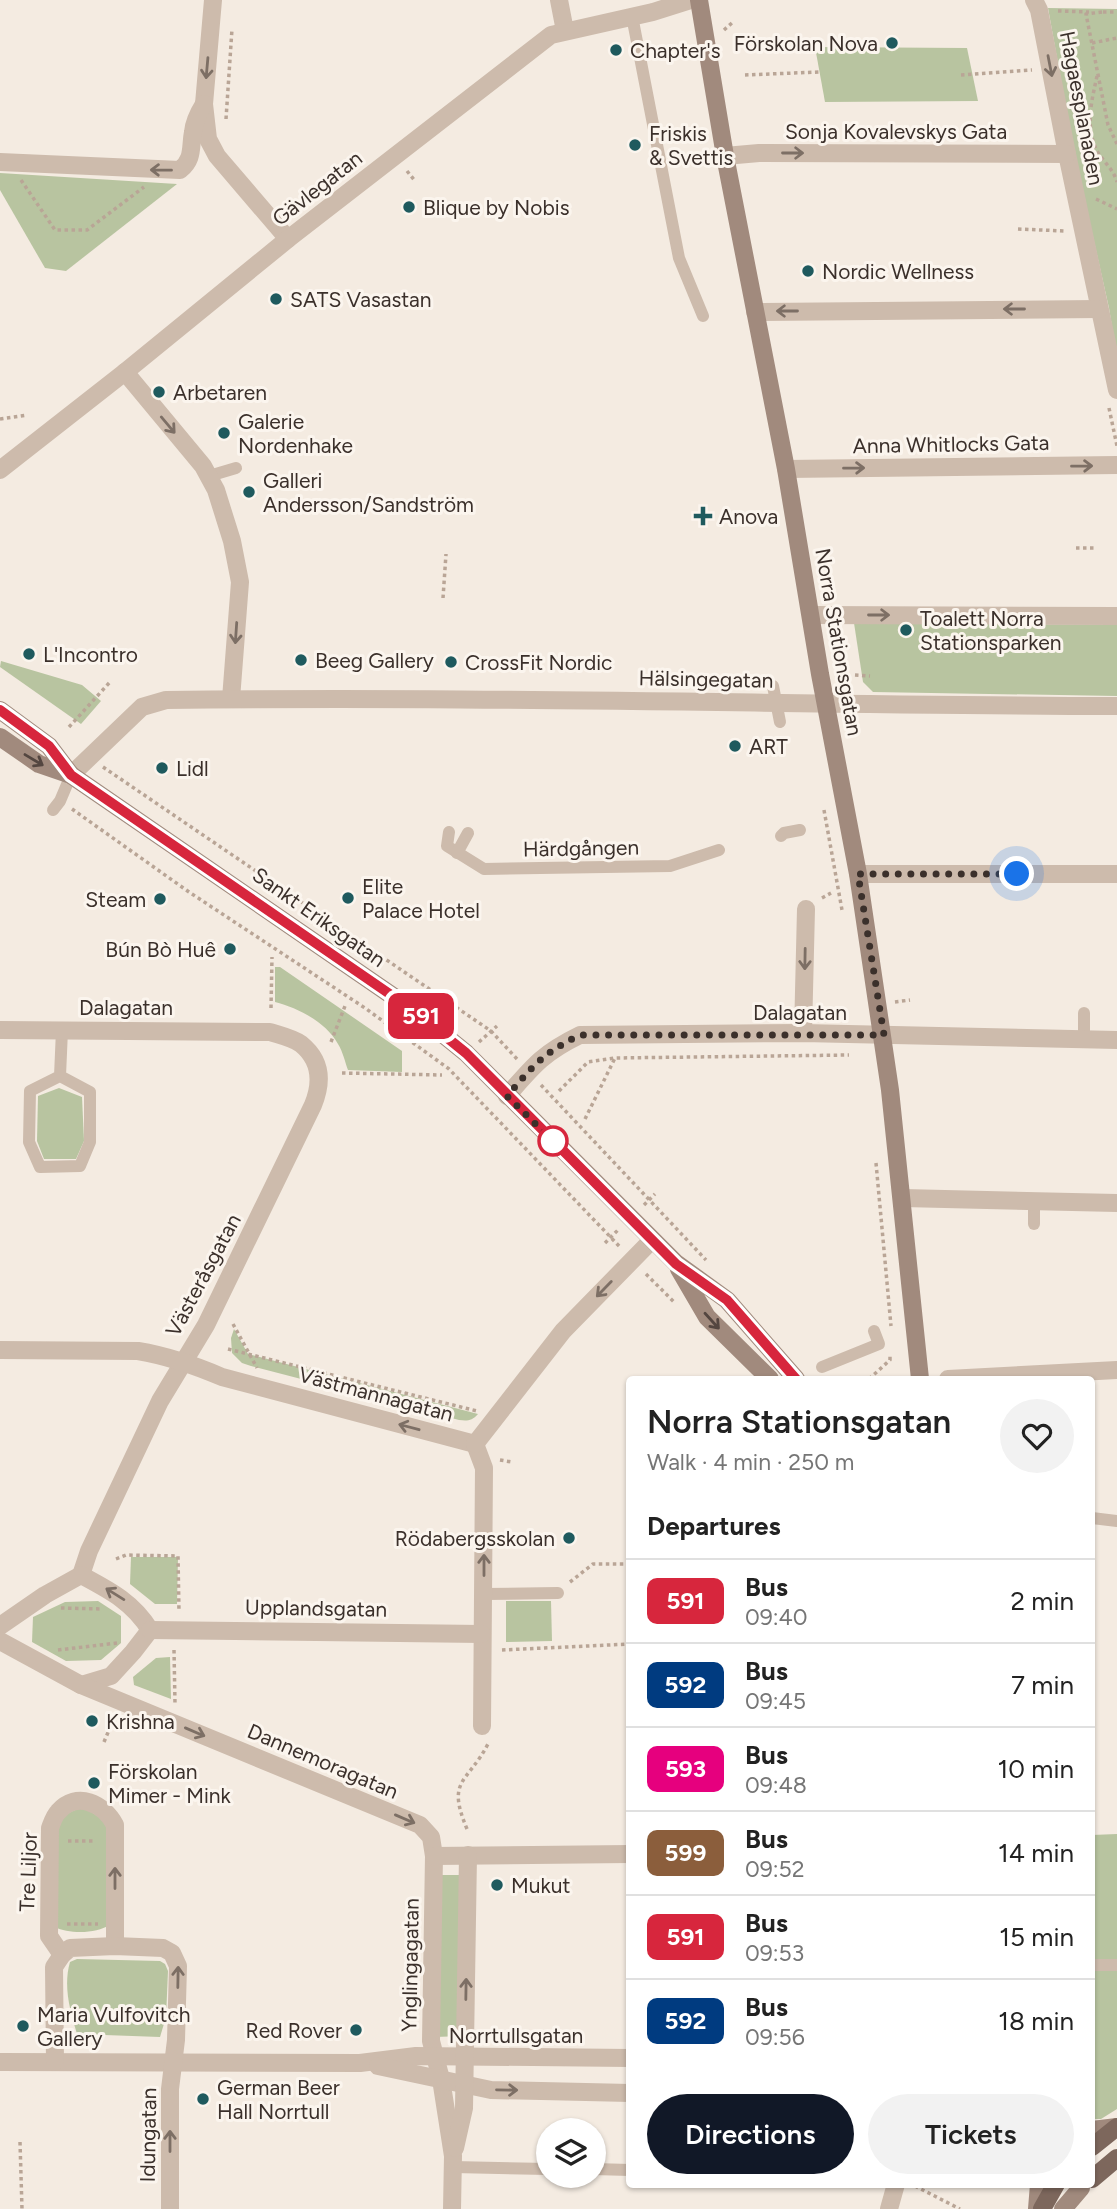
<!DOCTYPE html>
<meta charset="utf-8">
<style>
body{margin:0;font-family:Figtree,sans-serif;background:#f2f2f2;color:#222;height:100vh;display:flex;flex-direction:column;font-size:26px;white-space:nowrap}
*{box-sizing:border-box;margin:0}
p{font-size:23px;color:#767676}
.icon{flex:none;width:38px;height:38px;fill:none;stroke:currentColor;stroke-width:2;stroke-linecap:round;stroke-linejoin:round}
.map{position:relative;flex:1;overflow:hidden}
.panel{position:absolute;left:626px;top:1376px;width:469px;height:812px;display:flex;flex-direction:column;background:#fff;border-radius:7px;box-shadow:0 2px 5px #0004}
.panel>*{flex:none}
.badge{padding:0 14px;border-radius:10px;font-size:24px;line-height:46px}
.buttons{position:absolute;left:536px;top:2118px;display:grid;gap:14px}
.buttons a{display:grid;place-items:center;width:70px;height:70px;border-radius:50%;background:#fff;box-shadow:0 2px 5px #0004;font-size:35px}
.you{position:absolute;width:35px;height:35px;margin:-18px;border:5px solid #fff;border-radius:50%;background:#1a73e8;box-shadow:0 0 0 10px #1a73e833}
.map>.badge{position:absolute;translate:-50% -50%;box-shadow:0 0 0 4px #fff}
h2{padding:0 21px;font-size:26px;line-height:63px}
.round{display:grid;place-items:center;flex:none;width:74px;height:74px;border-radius:37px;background:#f2f2f2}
.head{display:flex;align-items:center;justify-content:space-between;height:119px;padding:0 21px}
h1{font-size:33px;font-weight:600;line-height:52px}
.button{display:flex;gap:14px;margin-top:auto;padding:14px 21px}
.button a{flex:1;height:80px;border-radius:42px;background:#111827;color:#fff;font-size:28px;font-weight:600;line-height:80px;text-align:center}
.button a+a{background:#f2f2f2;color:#222}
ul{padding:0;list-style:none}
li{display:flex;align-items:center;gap:21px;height:84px;padding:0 21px;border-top:2px solid #e0e0e0}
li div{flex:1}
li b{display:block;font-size:26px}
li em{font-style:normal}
li .badge{min-width:77px;font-weight:700;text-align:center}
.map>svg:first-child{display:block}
</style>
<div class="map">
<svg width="1117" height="2209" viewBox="0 0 1117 2209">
<rect width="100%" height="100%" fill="#f4ebe1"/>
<!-- green -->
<g fill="#b8c4a0">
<path d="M1048,8L1117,9V357L1109,308L1074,152Z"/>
<path d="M815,47L967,48L978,101L825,102Z"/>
<path d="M0,173L177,184L66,271L45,268L0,190Z"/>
<path d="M854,623L1117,625V696L873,692L863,682Z"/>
<path d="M1,661L82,685L101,701L81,724L0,667Z"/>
<path d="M275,967H280L402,1051V1072L348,1070C345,1062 343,1052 338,1044C326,1022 298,1008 275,1002Z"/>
<path d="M59,1088L82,1097L84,1141L76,1159H44L37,1141L38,1096Z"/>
<path d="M234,1329L248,1354L478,1414C472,1421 467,1421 459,1420L251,1366L242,1363L232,1353L231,1338Z"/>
<path d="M131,1557H178L177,1604H155L130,1584Z"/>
<path d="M98,1601L121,1616V1643L101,1660L66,1661L32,1642L33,1617L65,1602Z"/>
<path d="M506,1601H551L552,1641L506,1642Z"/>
<path d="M170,1657L171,1699L134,1685L133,1677L156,1658Z"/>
<path d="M85,1808L104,1820L110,1838L109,1925C97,1934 68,1934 55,1927C55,1902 48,1840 61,1821C67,1812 75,1809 85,1808Z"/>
<path d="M1117,1834V2109L1101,2119H1092V1835Z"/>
<path d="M437,1875H464L462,2036L435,2037Z"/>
<path d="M77,1959L160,1961L165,1964L168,1971L166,2017L160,2037L77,2034C70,2011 63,1986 70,1962Z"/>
</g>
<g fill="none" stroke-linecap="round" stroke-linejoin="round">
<!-- path -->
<g stroke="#b9a596" stroke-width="3.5" stroke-dasharray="3.5 3.5" stroke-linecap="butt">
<path d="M1058,11L1089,12"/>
<path d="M1102,12L1086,14L1108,125L1117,144"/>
<path d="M1103,12H1117"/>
<path d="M724,30L733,22"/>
<path d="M1092,43L1117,38"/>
<path d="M745,75L819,72"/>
<path d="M961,75L1032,70"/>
<path d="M1097,76C1092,100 1085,124 1096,149C1102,161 1113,168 1117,182"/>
<path d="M226,119L232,29"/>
<path d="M407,171L415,181"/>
<path d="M21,180L55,230H87L144,187"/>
<path d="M1096,199L1117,209"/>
<path d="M1018,229L1065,231"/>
<path d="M1109,408L1117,446"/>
<path d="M0,419L27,415"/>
<path d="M1076,548H1097"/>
<path d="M443,598L446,554"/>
<path d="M855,675L870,676"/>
<path d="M69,727L110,682"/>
<path d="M103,767L491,1031L517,1059"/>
<path d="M72,809L189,892L365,1008L449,1069L621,1248"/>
<path d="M824,810L842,910"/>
<path d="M822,898L831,893"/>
<path d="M895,1002L910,1000"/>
<path d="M271,1008L272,957"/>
<path d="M331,1042L345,1006"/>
<path d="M479,1042L497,1026"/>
<path d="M342,1073L442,1075"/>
<path d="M541,1085L706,1260"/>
<path d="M559,1091L588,1062L615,1058L849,1055"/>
<path d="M585,1119L615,1058"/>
<path d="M876,1163L891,1326"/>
<path d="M644,1205L655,1194"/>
<path d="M605,1243L618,1230"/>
<path d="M646,1274L675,1303"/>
<path d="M233,1324L257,1368"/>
<path d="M228,1349L477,1411"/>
<path d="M869,1379L890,1360V1355"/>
<path d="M402,1407L406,1393"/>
<path d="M500,1460L512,1462"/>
<path d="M116,1559L126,1555L178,1556L179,1612"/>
<path d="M570,1582L593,1564H630"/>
<path d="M61,1608L102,1609"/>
<path d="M58,1650L117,1643"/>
<path d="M174,1650L175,1704"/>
<path d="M502,1650L630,1644"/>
<path d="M104,1742L114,1718"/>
<path d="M467,1829C446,1779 467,1784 488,1744"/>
<path d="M68,1841H95"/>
<path d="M67,1924H98"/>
<path d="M20,2142L22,2209"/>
<path d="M915,2186L960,2209"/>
</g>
<!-- lane -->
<g stroke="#cdbbac" stroke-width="12">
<path d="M632,16L679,258L703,316"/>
<path d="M209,476L236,468"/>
<path d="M773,686L780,722"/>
<path d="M53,810L60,801L71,775"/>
<path d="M449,832L447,846L484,869L670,866L719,850"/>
<path d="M781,836L784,833L800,830"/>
<path d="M457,853L468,833"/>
<path d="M1084,1040V1013"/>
<path d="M60,1076L90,1092V1142L80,1166L40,1167L29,1142L30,1091L60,1076L62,1030"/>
<path d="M1034,1224V1202"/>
<path d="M822,1367L879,1344L874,1331"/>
<path d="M1092,1518L1117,1521"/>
<path d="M484,1594L558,1593"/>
<path d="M1092,1965H1117"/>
<path d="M453,2167L548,2169"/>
<path d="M593,2169L630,2170"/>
</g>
<!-- street -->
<g stroke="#cdbbac" stroke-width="18">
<path d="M213,0L204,104L208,139L217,156L288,239"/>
<path d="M559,0L565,31"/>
<path d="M1034,0L1039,10L1067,154L1117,390"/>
<path d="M725,156L759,153L1067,154"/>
<path d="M0,162L180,170C194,159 190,147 193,132C194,121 199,112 204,104"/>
<path d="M755,312L1099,309"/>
<path d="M125,372L203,466L216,490L232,541L240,582L231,699"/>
<path d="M786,469L1117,465"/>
<path d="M0,470L125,372L288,239L551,35L653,12L691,0"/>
<path d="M811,615L1117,616"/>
<path d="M71,775L142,707L166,700C483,696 800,705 1117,706"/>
<path d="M858,874H1117"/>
<path d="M0,1030L270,1032C279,1035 293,1038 301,1044C322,1061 322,1083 313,1105L206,1325L160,1401L89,1551L81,1575"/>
<path d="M803,1033L806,909"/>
<path d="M507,1096C533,1066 543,1053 580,1035L803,1033L1117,1040"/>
<path d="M903,1198L1117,1203"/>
<path d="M0,1350L138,1351C168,1356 194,1365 222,1377L475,1444"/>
<path d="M948,1379L1117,1370"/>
<path d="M475,1444L484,1468L482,1726"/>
<path d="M475,1444L563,1331L652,1240"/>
<path d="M0,1626L45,1595L81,1575C109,1590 133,1602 150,1630L133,1652L111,1676L81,1685"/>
<path d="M150,1630L482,1634"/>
<path d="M0,1641L81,1685L420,1825L431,1837L434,1856L431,2041L441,2079L453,2156L452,2209"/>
<path d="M434,1856L630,1854"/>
<path d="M62,1955L49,1936L50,1828C52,1823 54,1816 58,1812C77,1790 104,1804 115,1825V1946"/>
<path d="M0,2062L360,2063L416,2056L630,2058"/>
<path d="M55,2062L54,1967L62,1955L70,1948L115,1946L163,1948L172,1953L178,1966L176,2040L170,2089V2209"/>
<path d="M378,2066L491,2090L630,2093"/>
<path d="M455,2148L464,2108L468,1855"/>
<path d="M889,2209L896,2184"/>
</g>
<!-- secondary -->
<g stroke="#a18a7d" stroke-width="18">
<path d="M699,0L725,156L786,469L820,674L858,874L890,1090L920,1379"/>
<path d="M0,710L49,746L71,775"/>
<path d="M0,737L39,764L71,775L413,1010L466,1053L676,1263L727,1300L796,1379"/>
<path d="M679,1269L707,1317L770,1379"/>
<path d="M1092,2130L1117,2127"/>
<path d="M1037,2209L1039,2184"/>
<path d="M1063,2209L1081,2188L1077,2184"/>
</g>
<!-- primary -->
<g stroke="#7d675c" stroke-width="18">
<path d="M1092,2147L1117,2127"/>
<path d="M1092,2179L1117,2158"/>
<path d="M1042,2209L1056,2184"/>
</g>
</g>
<!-- one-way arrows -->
<defs><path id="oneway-shaft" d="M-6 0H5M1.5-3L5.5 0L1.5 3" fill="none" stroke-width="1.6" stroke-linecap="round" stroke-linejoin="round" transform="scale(1.75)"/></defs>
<g stroke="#7d6f65">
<use href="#oneway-shaft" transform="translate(1050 66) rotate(79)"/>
<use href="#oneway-shaft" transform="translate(207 68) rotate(95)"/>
<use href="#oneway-shaft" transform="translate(793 153)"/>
<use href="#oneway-shaft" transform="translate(161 170) rotate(-179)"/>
<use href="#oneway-shaft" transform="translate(1014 309) rotate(180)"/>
<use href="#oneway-shaft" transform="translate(787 311) rotate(180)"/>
<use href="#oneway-shaft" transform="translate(168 425) rotate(50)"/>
<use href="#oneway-shaft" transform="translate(1082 466) rotate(-1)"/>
<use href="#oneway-shaft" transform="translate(854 468) rotate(-1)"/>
<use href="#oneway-shaft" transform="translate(879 615)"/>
<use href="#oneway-shaft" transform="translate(236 633) rotate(94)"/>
<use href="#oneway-shaft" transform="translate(805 959) rotate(91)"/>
<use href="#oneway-shaft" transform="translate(604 1289) rotate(134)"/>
<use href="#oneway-shaft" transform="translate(409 1427) rotate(-165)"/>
<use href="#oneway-shaft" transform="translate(484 1565) rotate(-90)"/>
<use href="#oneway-shaft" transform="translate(115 1594) rotate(-148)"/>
<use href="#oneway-shaft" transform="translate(195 1732) rotate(23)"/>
<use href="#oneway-shaft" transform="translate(405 1819) rotate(23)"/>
<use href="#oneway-shaft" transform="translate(115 1878) rotate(-90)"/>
<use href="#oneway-shaft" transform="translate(178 1977) rotate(-89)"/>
<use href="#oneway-shaft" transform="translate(466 1989) rotate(-89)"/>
<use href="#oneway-shaft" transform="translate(507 2090) rotate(1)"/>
<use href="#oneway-shaft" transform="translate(170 2141) rotate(-90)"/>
</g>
<g stroke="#544640">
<use href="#oneway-shaft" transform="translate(34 760) rotate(31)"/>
<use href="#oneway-shaft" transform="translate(712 1321) rotate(48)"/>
</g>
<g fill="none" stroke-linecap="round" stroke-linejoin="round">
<defs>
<path id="line" d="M0,710L49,746L71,775L413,1010L466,1053L676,1264L727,1300L796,1379"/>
</defs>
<!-- line casing -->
<use href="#line" stroke="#fff" stroke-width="16"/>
<!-- line -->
<use href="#line" stroke="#d7263d" stroke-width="10"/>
<!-- walk -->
<path stroke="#3b302b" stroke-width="7" stroke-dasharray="0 12.6" d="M553,1141L507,1096C533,1066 543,1053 580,1035H884L858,874H1017"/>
</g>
<!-- markers -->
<g fill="#1f5a5e" stroke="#fbf5ee" stroke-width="2.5">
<circle cx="892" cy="43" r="7"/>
<circle cx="616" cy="50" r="7"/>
<circle cx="635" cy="145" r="7"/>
<circle cx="409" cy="207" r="7"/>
<circle cx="808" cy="271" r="7"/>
<circle cx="276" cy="299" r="7"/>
<circle cx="159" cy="392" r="7"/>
<circle cx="224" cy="433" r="7"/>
<circle cx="249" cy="492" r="7"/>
<path d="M699.5 505.5h7v7h7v7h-7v7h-7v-7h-7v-7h7z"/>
<circle cx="906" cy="630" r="7"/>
<circle cx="29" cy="654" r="7"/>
<circle cx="301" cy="660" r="7"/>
<circle cx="451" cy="662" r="7"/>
<circle cx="735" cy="746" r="7"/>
<circle cx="162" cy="768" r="7"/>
<circle cx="348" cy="898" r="7"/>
<circle cx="160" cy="899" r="7"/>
<circle cx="230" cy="949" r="7"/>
<circle cx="569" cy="1538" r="7"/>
<circle cx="92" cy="1721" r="7"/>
<circle cx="94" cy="1783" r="7"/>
<circle cx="497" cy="1885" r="7"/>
<circle cx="23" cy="2026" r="7"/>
<circle cx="356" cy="2030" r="7"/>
<circle cx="203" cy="2099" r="7"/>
</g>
<circle fill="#fff" stroke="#d7263d" stroke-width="3.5" cx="553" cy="1141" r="14"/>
<g text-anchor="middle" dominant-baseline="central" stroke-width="6" stroke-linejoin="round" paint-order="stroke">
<!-- poi labels -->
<g font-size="21" fill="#3b302b" stroke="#fbf5ee" text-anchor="start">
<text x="878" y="43" text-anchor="end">Förskolan Nova</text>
<text x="630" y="50">Chapter's</text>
<text x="649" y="133">Friskis<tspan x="649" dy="24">&amp; Svettis</tspan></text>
<text x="423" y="207">Blique by Nobis</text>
<text x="822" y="271">Nordic Wellness</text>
<text x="290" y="299">SATS Vasastan</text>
<text x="173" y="392">Arbetaren</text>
<text x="238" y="421">Galerie<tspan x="238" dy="24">Nordenhake</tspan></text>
<text x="263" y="480">Galleri<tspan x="263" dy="24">Andersson/Sandström</tspan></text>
<text x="719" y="516">Anova</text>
<text x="920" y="618">Toalett Norra<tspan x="920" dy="24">Stationsparken</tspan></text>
<text x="43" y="654">L'Incontro</text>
<text x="315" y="660">Beeg Gallery</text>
<text x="465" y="662">CrossFit Nordic</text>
<text x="749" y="746">ART</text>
<text x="176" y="768">Lidl</text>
<text x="362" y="886">Elite<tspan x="362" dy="24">Palace Hotel</tspan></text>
<text x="146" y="899" text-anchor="end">Steam</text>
<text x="216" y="949" text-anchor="end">Bún Bò Huê</text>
<text x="555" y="1538" text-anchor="end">Rödabergsskolan</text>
<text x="106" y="1721">Krishna</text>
<text x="108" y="1771">Förskolan<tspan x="108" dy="24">Mimer - Mink</tspan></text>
<text x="511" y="1885">Mukut</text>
<text x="37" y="2014">Maria Vulfovitch<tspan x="37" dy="24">Gallery</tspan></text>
<text x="342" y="2030" text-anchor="end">Red Rover</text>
<text x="217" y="2087">German Beer<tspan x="217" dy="24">Hall Norrtull</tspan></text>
</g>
<!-- street labels -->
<g font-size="21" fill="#3b302b" stroke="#fbf5ee">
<text transform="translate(1082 108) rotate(79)">Hagaesplanaden</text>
<text x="896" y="131">Sonja Kovalevskys Gata</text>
<text transform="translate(317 188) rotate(-38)">Gävlegatan</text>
<text transform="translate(951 444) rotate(-1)">Anna Whitlocks Gata</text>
<text transform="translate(839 642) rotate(80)">Norra Stationsgatan</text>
<text transform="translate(706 679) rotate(1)">Hälsingegatan</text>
<text transform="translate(581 848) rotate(-1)">Härdgången</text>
<text transform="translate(319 917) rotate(35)">Sankt Eriksgatan</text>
<text x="126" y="1007">Dalagatan</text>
<text x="800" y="1012">Dalagatan</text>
<text transform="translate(203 1275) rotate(-62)">Västeråsgatan</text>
<text transform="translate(376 1394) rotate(15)">Västmannagatan</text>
<text transform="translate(316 1608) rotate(1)">Upplandsgatan</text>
<text transform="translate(323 1761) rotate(23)">Dannemoragatan</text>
<text transform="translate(28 1872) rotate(-88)">Tre Liljor</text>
<text transform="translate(410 1965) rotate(-89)">Ynglingagatan</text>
<text x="516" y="2035">Norrtullsgatan</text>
<text transform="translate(148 2135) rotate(-89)">Idungatan</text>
</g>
</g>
</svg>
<div class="buttons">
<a><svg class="icon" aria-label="layers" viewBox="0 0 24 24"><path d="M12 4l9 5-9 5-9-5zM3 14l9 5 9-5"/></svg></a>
</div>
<div class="you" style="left:1017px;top:874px"></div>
<b class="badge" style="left:421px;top:1016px;background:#d7263d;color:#fff">591</b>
<section class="panel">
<div class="head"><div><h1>Norra Stationsgatan</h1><p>Walk · 4 min · 250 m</p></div><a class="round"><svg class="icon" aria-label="heart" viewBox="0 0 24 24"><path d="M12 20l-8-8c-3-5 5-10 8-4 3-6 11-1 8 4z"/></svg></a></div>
<h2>Departures</h2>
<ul>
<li><span class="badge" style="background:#d7263d;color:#fff">591</span><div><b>Bus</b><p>09:40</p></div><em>2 min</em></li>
<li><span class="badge" style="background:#003b80;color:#fff">592</span><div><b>Bus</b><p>09:45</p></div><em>7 min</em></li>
<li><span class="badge" style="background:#e6007e;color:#fff">593</span><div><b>Bus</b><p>09:48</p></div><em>10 min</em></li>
<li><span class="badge" style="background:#8b5e3c;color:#fff">599</span><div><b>Bus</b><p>09:52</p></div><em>14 min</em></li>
<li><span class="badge" style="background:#d7263d;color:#fff">591</span><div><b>Bus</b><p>09:53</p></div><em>15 min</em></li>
<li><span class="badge" style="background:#003b80;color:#fff">592</span><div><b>Bus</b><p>09:56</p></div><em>18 min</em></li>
</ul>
<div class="button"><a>Directions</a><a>Tickets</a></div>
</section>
</div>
